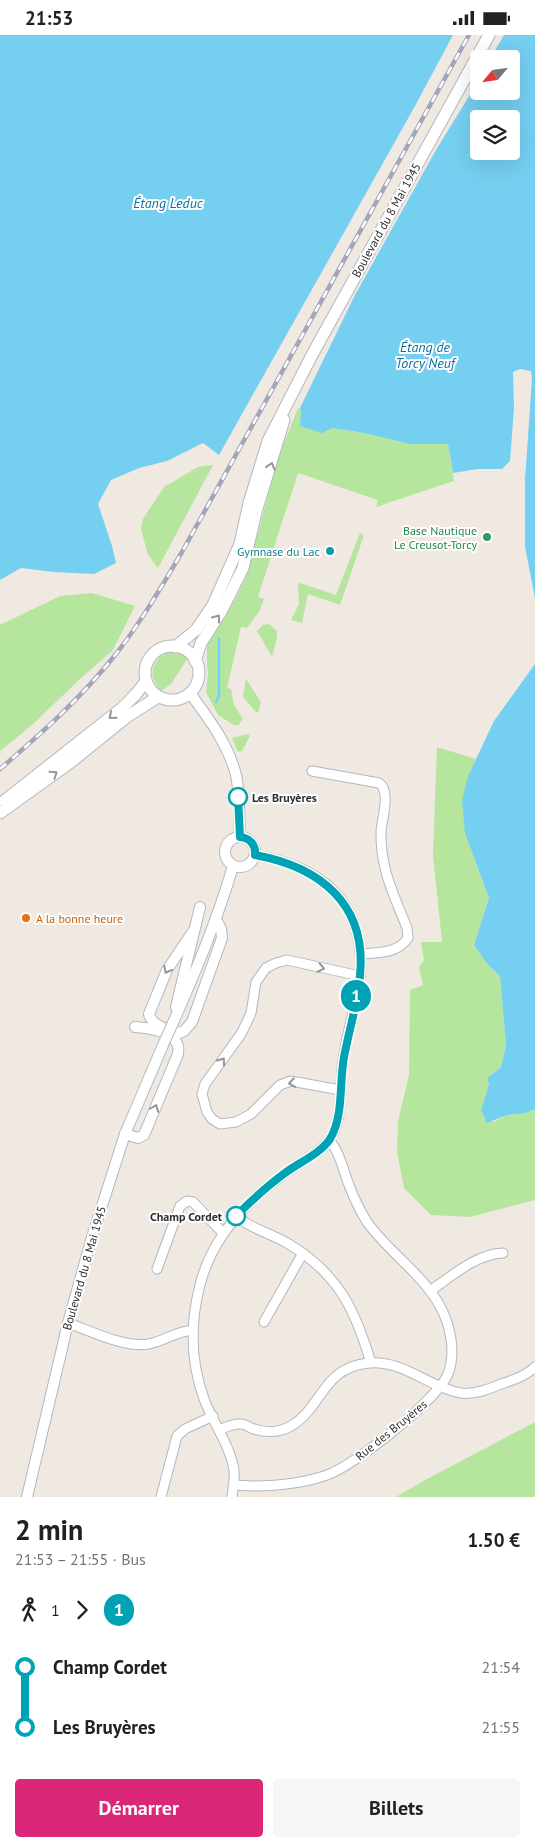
<!DOCTYPE html>
<html lang="fr">
<meta charset="utf-8">
<style>
body{margin:0;font-family:"PT Sans",sans-serif;background:#f6f6f6;color:#202124;height:100vh;display:flex;flex-direction:column;font-size:19px;white-space:nowrap}
*{box-sizing:border-box;margin:0}
p{font-size:16px;color:#757577}
.icon{flex:none;width:28px;height:28px;fill:none;stroke:currentColor;stroke-width:2;stroke-linecap:round;stroke-linejoin:round}
.map{position:relative;height:1462px;overflow:hidden}
.panel{display:flex;flex-direction:column;background:#fff;flex:1}
.panel>*{flex:none}
.badge{padding:0 10px;border-radius:16px;font-size:18px;line-height:32px}
.needle{width:32px;rotate:241deg}
.tools{position:absolute;left:470px;top:15px;display:grid;gap:10px}
.tools a{display:grid;place-items:center;width:50px;height:50px;border-radius:5px;background:#fff;box-shadow:0 5px 20px #0002;font-size:25px}
.map>.badge{position:absolute;translate:-50% -50%;box-shadow:0 0 0 2px #fff}
.legs{display:flex;align-items:center;gap:8px;height:55px;padding:0 15px;font-size:16px}
.legs p{margin-inline-start:auto}
.overview{display:flex;align-items:center;justify-content:space-between;height:85px;padding:0 15px}
h1{font-size:28px;font-weight:600;line-height:38px}
.action{display:flex;gap:10px;margin-top:auto;padding:10px 15px}
.action a{flex:1;height:58px;border-radius:5px;background:#db2777;color:#fff;font-size:20px;font-weight:600;line-height:58px;text-align:center}
.action a+a{background:#f6f6f6;color:#202124}
ul{padding:0 15px;list-style:none}
li{display:flex;align-items:center;gap:18px;height:60px;font-size:19px}
li i{display:grid;place-items:center;width:8px;height:100%;margin:0 6px;background:currentColor}
li i::after{content:'';width:12px;height:12px;margin:-6px;border:4px solid;border-radius:50%;background:#fff}
li p{margin-inline-start:auto}
li:first-child i{background:linear-gradient(#0000 50%,currentColor 0)}
li:last-child i{background:linear-gradient(currentColor 50%,#0000 0)}
.status{display:flex;justify-content:space-between;align-items:center;height:35px;padding:0 25px;background:#fff;direction:ltr}
.status svg{height:14px;fill:currentColor}
.map>svg:first-child{display:block}
</style>
<div class="status"><b>21:53</b><svg viewBox="0 0 49 12"><path d="M0 12V9h3v3zM5 12V6h3v6zM10 12V3h3v9zM15 12V0h3v12zM26 1h20v11H26zM47 4h2v5h-2z"/></svg></div>
<div class="map">
<svg width="535" height="1462" viewBox="0 0 535 1462">
<rect width="100%" height="100%" fill="#efe9e1"/>
<!-- green -->
<g fill="#b6e59e">
<path d="M298,373L332,393L364,398L410,409H448L454,446L376,472L378,465L298,438L258,562L264,564L260,575L247,593L241,592L227,653L231,654L234,670L243,684L238,691L232,689L218,680L206,657L208,638L207,632V611L235,565L246,542L279,420Z"/>
<path d="M213,430L158,533L148,520L141,494L143,484L164,452L198,432Z"/>
<path d="M360,498L364,500L340,570L308,559L302,588L291,585L299,569L298,549L300,548L336,560Z"/>
<path d="M92,558L135,571L113,615L80,644L32,690L0,716V590L60,561Z"/>
<path d="M269,589L277,596V602L272,622L257,596L263,590Z"/>
<path d="M170,617H177L188,623L171,649L161,656C147,642 151,623 170,617Z"/>
<path d="M246,644L261,667L258,678L256,677L243,662Z"/>
<path d="M248,699L250,701L242,716L238,717L232,703Z"/>
<path d="M437,712L476,724L468,741L473,820L489,863L474,910L488,930L500,941L506,1010L501,1032L487,1043L489,1049L481,1075L493,1087L507,1080L526,1078L535,1074V1165L470,1182L431,1180L404,1153L397,1117L398,1086L409,1040L410,955L423,950L419,932L424,925L421,907H442L433,820Z"/>
<path d="M535,1387V1462H396L425,1445Z"/>
</g>
<!-- water -->
<g fill="#75cff0" fill-rule="evenodd">
<path d="M0,0H453L415,71L219,420L203,408L167,426L139,433L111,445L98,469L112,511L116,528L94,539L54,537L21,533L0,545Z"/>
<path d="M504,0H535V563L525,512V444L532,344L531,336L520,334L513,337L514,373L510,426L502,434H478L453,438L448,409H410L364,398L332,393L322,398L300,391L301,377L300,373L355,260L436,115L479,45V56H511V24H490ZM479,84H511V116H479Z"/>
<path d="M535,629V1074L526,1078L507,1080L487,1088L481,1075L489,1049L487,1043L501,1032L506,1010L500,941L488,930L474,910L489,863L465,798L462,765L468,741L494,686Z"/>
</g>
<g fill="none" stroke-linecap="round" stroke-linejoin="round">
<!-- stream -->
<path stroke="#75cff0" stroke-width="2.5" d="M216,667L219,661V604"/>
<defs>
<g id="minor">
<path d="M312,736L379,748C391,756 382,784 381,796C380,834 394,860 407,893L408,903C397,919 379,917 361,919"/>
<path d="M340,1055L291,1046L280,1050L251,1079L236,1087L220,1089L212,1084L207,1077L202,1059L205,1049L241,999L246,989L251,978L256,947L266,933L276,928L287,925L360,941"/>
<path d="M236,1181C251,1194 270,1198 287,1208C338,1238 355,1274 371,1328"/>
<path d="M157,1234L180,1171L187,1166L193,1167L223,1198"/>
<path d="M430,1256C452,1241 476,1219 503,1218"/>
<path d="M264,1287L303,1218"/>
<path d="M68,1288C91,1296 124,1313 149,1309C164,1306 177,1296 193,1295"/>
<path d="M219,1395C226,1392 233,1388 241,1389C245,1389 248,1391 251,1393C264,1398 279,1398 291,1391C323,1372 322,1333 368,1328C405,1325 427,1352 461,1358C474,1360 489,1354 501,1349C513,1345 526,1341 535,1332"/>
<path d="M233,1450C240,1450 246,1451 252,1451C277,1451 304,1448 327,1440C354,1431 437,1365 448,1339C454,1323 452,1303 447,1287C433,1245 392,1222 367,1187C360,1176 354,1163 349,1150C343,1135 340,1117 329,1105"/>
<path d="M161,1462L177,1401L185,1394L213,1381"/>
<path d="M232,1462C233,1454 235,1444 234,1435C230,1410 213,1388 204,1364C191,1328 190,1291 199,1254C210,1204 246,1166 287,1137C300,1127 320,1118 330,1104C344,1082 339,1051 343,1025C347,997 356,970 360,942C362,930 360,919 359,908C350,852 307,829 255,820"/>
</g>
<g id="tertiary">
<path d="M190,658C208,683 228,708 236,740C240,759 239,782 240,802"/>
<circle cx="240" cy="817" r="15"/>
<path d="M194,895L167,935L149,979C151,990 169,996 179,998L184,996L192,987L222,903L221,894L216,884"/>
<path d="M176,972L200,872"/>
<path d="M172,990C195,938 217,886 233,831"/>
<path d="M125,1099L138,1103L144,1100L178,1019C178,1016 179,1013 178,1011C174,996 148,993 135,992"/>
<path d="M27,1462L68,1288L92,1202L125,1099L163,1010"/>
</g>
<g id="secondary">
<circle cx="172" cy="638" r="27"/>
<path d="M175,612L196,595L213,570L240,509L249,468L268,406L312,320L489,0"/>
<path d="M195,626L201,608L222,575L243,533L256,477L284,385"/>
<path d="M4,766L122,673L136,659L146,646"/>
<path d="M0,778L71,727L128,681L158,662"/>
</g>
</defs>
<!-- minor casing -->
<use href="#minor" stroke="#b4b7c1" stroke-width="11"/>
<!-- tertiary casing -->
<use href="#tertiary" stroke="#b4b7c1" stroke-width="12"/>
<!-- secondary casing -->
<use href="#secondary" stroke="#b4b7c1" stroke-width="13"/>
<!-- minor -->
<use href="#minor" stroke="#fff" stroke-width="9"/>
<!-- tertiary -->
<use href="#tertiary" stroke="#fff" stroke-width="10"/>
<!-- secondary -->
<use href="#secondary" stroke="#fff" stroke-width="11"/>
<defs>
<path id="rail" d="M0,734C42,698 82,662 116,619C141,587 162,551 182,517L469,0"/>
</defs>
<!-- rail casing -->
<use href="#rail" stroke="#a3a6b8" stroke-width="4.5"/>
<!-- rail -->
<use href="#rail" stroke="#fff" stroke-width="2.5" stroke-dasharray="8" stroke-linecap="butt"/>
<defs>
<path id="tertiary-bridge" d="M163,1010L172,990"/>
</defs>
<!-- tertiary-bridge casing -->
<use href="#tertiary-bridge" stroke="#b4b7c1" stroke-width="12" stroke-linecap="butt"/>
<!-- tertiary-bridge -->
<use href="#tertiary-bridge" stroke="#fff" stroke-width="10"/>
</g>
<!-- one-way arrows -->
<defs><path id="oneway-chevron" d="M-2-3.5L2.5 0L-2 3.5" fill="none" stroke-width="1.6" stroke-linecap="round" stroke-linejoin="round" transform="scale(1.25)"/></defs>
<g stroke="#969696">
<use href="#oneway-chevron" transform="translate(271 431) rotate(-73)"/>
<use href="#oneway-chevron" transform="translate(217 583) rotate(-54)"/>
<use href="#oneway-chevron" transform="translate(112 681) rotate(141)"/>
<use href="#oneway-chevron" transform="translate(54 739) rotate(-35)"/>
<use href="#oneway-chevron" transform="translate(321 933) rotate(12)"/>
<use href="#oneway-chevron" transform="translate(167 935) rotate(118)"/>
<use href="#oneway-chevron" transform="translate(222 1026) rotate(-54)"/>
<use href="#oneway-chevron" transform="translate(292 1048) rotate(172)"/>
<use href="#oneway-chevron" transform="translate(155 1073) rotate(-69)"/>
</g>
<g fill="none" stroke-linecap="round" stroke-linejoin="round">
<defs>
<path id="line-1" d="M236,1181C251,1166 267,1151 285,1138C298,1128 320,1119 330,1104C344,1080 339,1049 344,1022C349,995 358,968 360,940C367,869 320,832 255,820C256,810 250,803 240,802L238,762"/>
</defs>
<!-- line-1 casing -->
<use href="#line-1" stroke="#fff" stroke-width="11"/>
<!-- line-1 -->
<use href="#line-1" stroke="#00a3b4" stroke-width="8"/>
</g>
<!-- markers -->
<circle fill="#2e9e5b" stroke="#fff" stroke-width="2" cx="487" cy="502" r="5"/>
<circle fill="#0f9aa8" stroke="#fff" stroke-width="2" cx="330" cy="516" r="5"/>
<g fill="#fff" stroke="#00a3b4" stroke-width="2.5">
<circle cx="238" cy="762" r="9"/>
<circle cx="236" cy="1181" r="9"/>
</g>
<circle fill="#e8710a" stroke="#fff" stroke-width="2" cx="26" cy="883" r="5"/>
<g text-anchor="middle" dominant-baseline="central" stroke-width="4" stroke-linejoin="round" paint-order="stroke">
<!-- street labels -->
<g font-size="12" fill="#2e2e2e" stroke="#fff">
<text transform="translate(386 185) rotate(-61)">Boulevard du 8 Mai 1945</text>
<text transform="translate(84 1233) rotate(-74)">Boulevard du 8 Mai 1945</text>
<text transform="translate(391 1395) rotate(-39)">Rue des Bruyères</text>
</g>
<!-- leisure labels -->
<g font-size="12" fill="#27864d" stroke="#fff" text-anchor="end">
<text x="477" y="495">Base Nautique<tspan x="477" dy="14">Le Creusot-Torcy</tspan></text>
</g>
<!-- culture labels -->
<g font-size="12" fill="#0d838f" stroke="#fff" text-anchor="end">
<text x="320" y="516">Gymnase du Lac</text>
</g>
<!-- stop labels -->
<g font-size="12" font-weight="bold" fill="#2e2e2e" stroke="#fff" text-anchor="start">
<text x="252" y="762">Les Bruyères</text>
<text x="222" y="1181" text-anchor="end">Champ Cordet</text>
</g>
<!-- food labels -->
<g font-size="12" fill="#c56008" stroke="#fff" text-anchor="start">
<text x="36" y="883">A la bonne heure</text>
</g>
<!-- water labels -->
<g font-size="14" font-style="italic" fill="#0d6fa3" stroke="#fff">
<text x="168" y="168">Étang Leduc</text>
<text x="425" y="312">Étang de<tspan x="425" dy="16">Torcy Neuf</tspan></text>
</g>
</g>
</svg>
<div class="tools">
<a><svg class="needle" viewBox="-14 -14 28 28"><path d="M0-13l5 13h-10z" fill="#e53935"/><path d="M0 13l5-13h-10z" fill="#757577"/></svg></a>
<a><svg class="icon" aria-label="layers" viewBox="0 0 24 24"><path d="M12 4l9 5-9 5-9-5zM3 14l9 5 9-5"/></svg></a>
</div>
<b class="badge" style="left:356px;top:961px;background:#00a3b4;color:#fff">1</b>
</div>
<section class="panel">
<div class="overview"><div><h1>2 min</h1><p>21:53 – 21:55 · Bus</p></div><b>1.50 €</b></div>
<div class="legs"><svg class="icon" aria-label="walk" viewBox="0 0 24 24"><circle cx="13" cy="4" r="2"/><path d="M13 8l-2 6 4 7M11 14l-3 7M7 12l3-4h3l4 4"/></svg>1<svg class="icon" aria-label="forward" viewBox="0 0 24 24"><path d="M9 5l7 7-7 7"/></svg><b class="badge" style="background:#00a3b4;color:#fff">1</b></div>
<ul>
<li><i style="color:#00a3b4"></i><b>Champ Cordet</b><p>21:54</p></li>
<li><i style="color:#00a3b4"></i><b>Les Bruyères</b><p>21:55</p></li>
</ul>
<div class="action"><a>Démarrer</a><a>Billets</a></div>
</section>
